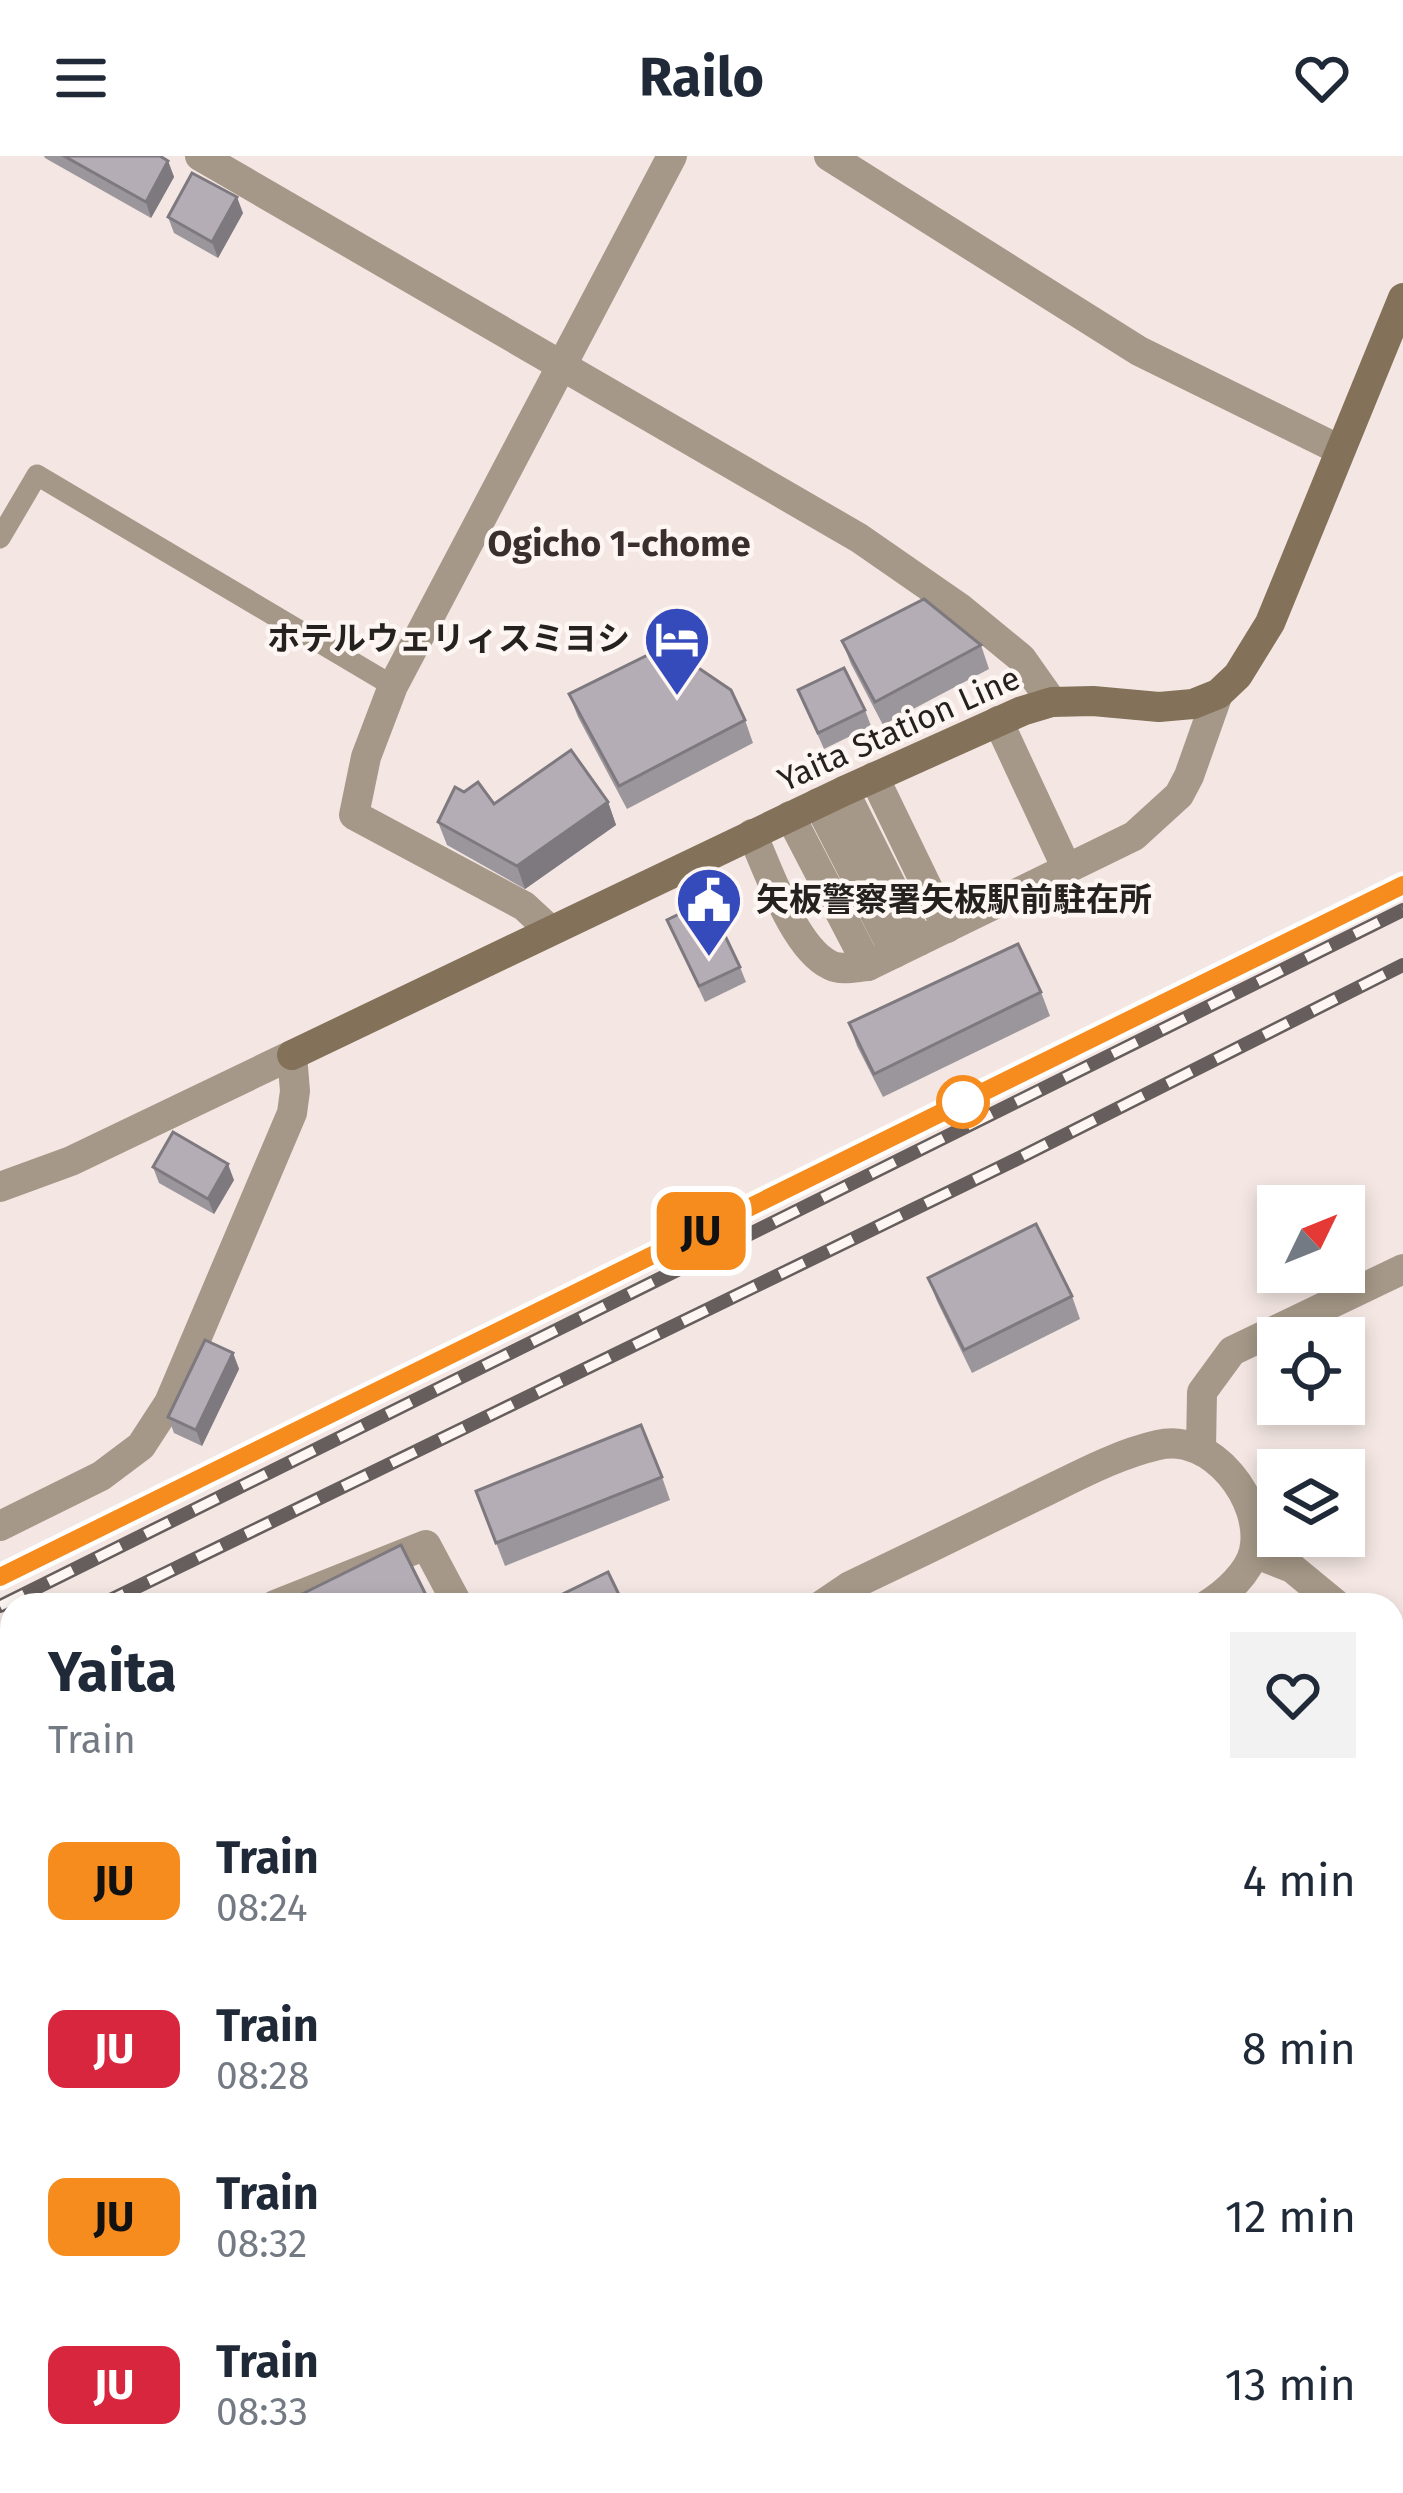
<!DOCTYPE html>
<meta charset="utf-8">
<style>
body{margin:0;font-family:"Fira Sans","Noto Sans JP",sans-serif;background:#f2f2f3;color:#1f2937;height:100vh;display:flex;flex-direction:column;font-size:45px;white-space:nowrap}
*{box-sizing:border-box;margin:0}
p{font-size:39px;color:#747a83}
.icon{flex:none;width:66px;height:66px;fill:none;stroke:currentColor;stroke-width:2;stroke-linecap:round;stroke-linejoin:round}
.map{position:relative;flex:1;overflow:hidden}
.drawer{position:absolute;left:0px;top:1437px;width:1404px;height:900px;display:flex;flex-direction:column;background:#fff;border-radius:36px 36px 0 0;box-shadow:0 6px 18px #0003}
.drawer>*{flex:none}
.badge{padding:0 24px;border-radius:18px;font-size:42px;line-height:78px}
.needle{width:78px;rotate:47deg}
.tools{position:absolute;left:1257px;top:1029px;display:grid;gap:24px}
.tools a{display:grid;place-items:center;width:108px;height:108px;border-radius:0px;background:#fff;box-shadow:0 6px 18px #0003;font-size:60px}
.map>.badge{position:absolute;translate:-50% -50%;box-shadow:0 0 0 6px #fff}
.round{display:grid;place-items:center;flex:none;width:126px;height:126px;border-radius:0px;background:#f2f2f3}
.overview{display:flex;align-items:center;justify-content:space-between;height:204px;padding:0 48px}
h1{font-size:57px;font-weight:700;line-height:90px}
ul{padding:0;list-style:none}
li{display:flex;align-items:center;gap:36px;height:168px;padding:0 48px}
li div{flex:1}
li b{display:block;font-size:45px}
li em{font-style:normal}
li .badge{min-width:132px;font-weight:700;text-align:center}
header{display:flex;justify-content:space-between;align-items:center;height:156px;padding:0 48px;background:#fff;font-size:54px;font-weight:700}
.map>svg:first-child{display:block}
</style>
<header><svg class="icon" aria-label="menu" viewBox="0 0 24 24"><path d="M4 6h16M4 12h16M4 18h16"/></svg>Railo<svg class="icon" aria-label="heart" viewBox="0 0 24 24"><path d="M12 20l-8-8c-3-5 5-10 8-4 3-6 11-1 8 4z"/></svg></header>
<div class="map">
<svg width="1403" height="2337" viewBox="0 0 1403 2337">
<rect width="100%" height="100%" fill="#f4e7e3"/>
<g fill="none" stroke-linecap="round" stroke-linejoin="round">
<!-- service -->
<path stroke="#a59888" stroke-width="21" d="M0,382L37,319L393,530"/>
<!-- minor -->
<g stroke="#a59888" stroke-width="30">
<path d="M200,0L859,382L960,452L1021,502L1052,546"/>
<path d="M829,0L1139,195L1340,294"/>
<path d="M550,774L524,750L354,659L366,601L393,530L672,0"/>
<path d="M1201,1294L1202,1236L1232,1195L1403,1113"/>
<path d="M1254,1397L1292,1412L1337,1449"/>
<path d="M275,1449L426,1389L458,1449"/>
<path d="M1392,1555L1403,1577"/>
<path d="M0,1558L12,1553"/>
<path d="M1392,1810L1403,1804"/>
<path d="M0,2253L12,2228"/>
<path d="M408,2325L435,2337"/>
<path d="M738,2337L744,2325"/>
</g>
<!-- tertiary -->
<g stroke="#a59888" stroke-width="30">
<path d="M998,565L1067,713"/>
<path d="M874,621L947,772"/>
<path d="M844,635L919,785"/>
<path d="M818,647L895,797"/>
<path d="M790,660L868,810"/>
<path d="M752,678C768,713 794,792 830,809C842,815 855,811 868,810L1134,680L1179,639L1189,620L1218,538"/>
<path d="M0,1031L71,1005L292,899L295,935L292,957L169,1247L141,1290L101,1320L0,1370"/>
<path d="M822,1449L850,1430C911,1401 971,1372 1032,1342C1072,1323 1114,1299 1158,1289C1212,1276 1265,1345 1254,1395C1249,1417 1225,1438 1207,1449"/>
<path d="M1392,2178L1403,2173"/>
<path d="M1174,2337L1188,2325"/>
</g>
<!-- secondary -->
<path stroke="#837159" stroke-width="30" d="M292,899L844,635L1022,555L1052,546L1093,545L1159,551L1193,548L1218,538L1238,519L1270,467L1403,142"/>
<defs>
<g id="rail">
<path d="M0,1421L1403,730"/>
<path d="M100,1449L1017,1003L1403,809"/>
<path d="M0,1450L1403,754"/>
<path d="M0,1495L12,1490"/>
</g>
</defs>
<!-- rail casing -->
<use href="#rail" stroke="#655e5c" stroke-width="14"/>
<!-- rail -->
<use href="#rail" stroke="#fdf6f3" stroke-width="9" stroke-dasharray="27" stroke-linecap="butt"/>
</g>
<!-- wall -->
<g fill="#9b959c">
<path d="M44,0H160L168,5L174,21L151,62L45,2Z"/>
<path d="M243,57L218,102L174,77L168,61Z"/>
<path d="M842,485L981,489L989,513L883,569L851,508Z"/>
<path d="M798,534L865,554L871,570L824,593Z"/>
<path d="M569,538L745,564L753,587L627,653L578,561Z"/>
<path d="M608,646L616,669L525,733L447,689L438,666L494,648Z"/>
<path d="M667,764L740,811L746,826L705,846Z"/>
<path d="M1041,836L1050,860L883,941L857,890L849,867Z"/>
<path d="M153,1011L234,1024L214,1058L159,1027Z"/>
<path d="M928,1122L1072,1140L1080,1163L972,1217L937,1145Z"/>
<path d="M233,1197L239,1213L202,1290L174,1277L168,1261Z"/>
<path d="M662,1321L670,1344L505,1410L476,1335Z"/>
<path d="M1403,1839V1988L1396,1991L1392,1982V1844Z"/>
</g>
<!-- shaded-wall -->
<g fill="#7e797f">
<path d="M168,5L174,21L151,62L146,46Z"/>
<path d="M237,41L243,57L218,102L212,86Z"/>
<path d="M608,646L616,669L525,733L517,710Z"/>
<path d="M228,1008L234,1024L214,1058L208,1043Z"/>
<path d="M233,1197L239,1213L202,1290L196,1274Z"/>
</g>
<!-- building -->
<g fill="#b4adb5" stroke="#7e797f" stroke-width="3">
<path d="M64,0H160L168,5L146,46Z"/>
<path d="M192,17L237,41L212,86L168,61Z"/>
<path d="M924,443L981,489L875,546L842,485Z"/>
<path d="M666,490L731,534L745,564L619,630L569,538Z"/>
<path d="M844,512L865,554L818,577L798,534Z"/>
<path d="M571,594L608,646L517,710L438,666L455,631L464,636L478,626L494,648Z"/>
<path d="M708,744L740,811L699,830L667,764Z"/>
<path d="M1018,788L1041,836L874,918L849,867Z"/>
<path d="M173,976L228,1008L208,1043L153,1011Z"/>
<path d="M1036,1068L1072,1140L964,1194L928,1122Z"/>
<path d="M205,1184L233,1197L196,1274L168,1261Z"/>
<path d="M641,1269L662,1321L496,1387L476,1335Z"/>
<path d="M401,1389L431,1449H301L307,1446L302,1438Z"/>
<path d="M608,1416L624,1449H540Z"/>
<path d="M1403,1839V1961L1392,1966V1844Z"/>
<path d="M1403,2000V2042L1392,2019V2005Z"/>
<path d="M12,2273V2325H316L342,2337H0V2299Z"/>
</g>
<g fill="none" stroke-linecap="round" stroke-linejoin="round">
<defs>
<path id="line" d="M0,1421L1403,729"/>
</defs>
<!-- line casing -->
<use href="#line" stroke="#fff" stroke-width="27"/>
<!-- line -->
<use href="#line" stroke="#f68b1e" stroke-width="18"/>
</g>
<!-- icons -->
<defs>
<symbol id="hotel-pin" viewBox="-11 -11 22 30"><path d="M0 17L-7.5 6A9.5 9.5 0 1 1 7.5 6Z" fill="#354bbc" stroke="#fdf6f3"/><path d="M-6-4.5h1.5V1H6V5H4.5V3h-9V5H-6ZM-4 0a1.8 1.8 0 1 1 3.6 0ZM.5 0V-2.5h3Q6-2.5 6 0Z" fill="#fff"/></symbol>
<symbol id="civic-pin" viewBox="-11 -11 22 30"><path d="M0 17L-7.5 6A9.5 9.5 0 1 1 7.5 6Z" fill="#354bbc" stroke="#fdf6f3"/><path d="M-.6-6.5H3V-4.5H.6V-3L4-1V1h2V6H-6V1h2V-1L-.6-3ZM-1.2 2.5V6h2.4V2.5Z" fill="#fff"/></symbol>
</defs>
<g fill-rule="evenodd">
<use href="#hotel-pin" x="639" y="445" width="76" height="104"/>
<use href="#civic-pin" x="671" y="706" width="76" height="104"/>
</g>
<!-- markers -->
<circle fill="#fff" stroke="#f68b1e" stroke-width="6" cx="963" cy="946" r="24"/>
<g text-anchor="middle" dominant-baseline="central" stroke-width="9" stroke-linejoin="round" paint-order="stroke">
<!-- poi labels -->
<g font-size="33" font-weight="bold" fill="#25211f" stroke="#fdf6f3" text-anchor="end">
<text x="630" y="483">ホテルウェリィスミヨシ</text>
<text x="756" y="744" text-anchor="start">矢板警察署矢板駅前駐在所</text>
</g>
<!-- street labels -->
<g font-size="33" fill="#25211f" stroke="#fdf6f3">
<text transform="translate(899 573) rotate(-24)">Yaita Station Line</text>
</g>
<!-- neighbourhood labels -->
<g font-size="36" font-weight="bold" fill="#39302d" stroke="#fdf6f3">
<text x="619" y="388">Ogicho 1-chome</text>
</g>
</g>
</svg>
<div class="tools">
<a><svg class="needle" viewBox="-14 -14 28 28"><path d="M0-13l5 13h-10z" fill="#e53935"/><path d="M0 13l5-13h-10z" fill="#747a83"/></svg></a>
<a><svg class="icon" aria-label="locate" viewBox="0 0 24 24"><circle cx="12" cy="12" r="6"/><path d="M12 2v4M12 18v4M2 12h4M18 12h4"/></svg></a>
<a><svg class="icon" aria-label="layers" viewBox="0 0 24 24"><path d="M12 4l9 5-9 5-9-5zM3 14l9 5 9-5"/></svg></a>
</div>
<b class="badge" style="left:701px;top:1075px;background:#f68b1e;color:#111">JU</b>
<section class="drawer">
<div class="overview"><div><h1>Yaita</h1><p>Train</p></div><a class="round"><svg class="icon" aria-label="heart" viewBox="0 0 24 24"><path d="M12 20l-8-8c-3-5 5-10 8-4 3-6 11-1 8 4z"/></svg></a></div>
<ul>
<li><span class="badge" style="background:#f68b1e;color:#111">JU</span><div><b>Train</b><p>08:24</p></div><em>4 min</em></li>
<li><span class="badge" style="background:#d7263d;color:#fff">JU</span><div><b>Train</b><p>08:28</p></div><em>8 min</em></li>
<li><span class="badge" style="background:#f68b1e;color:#111">JU</span><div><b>Train</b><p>08:32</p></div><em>12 min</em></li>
<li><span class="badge" style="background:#d7263d;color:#fff">JU</span><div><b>Train</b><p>08:33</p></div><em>13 min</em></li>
</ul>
</section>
</div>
